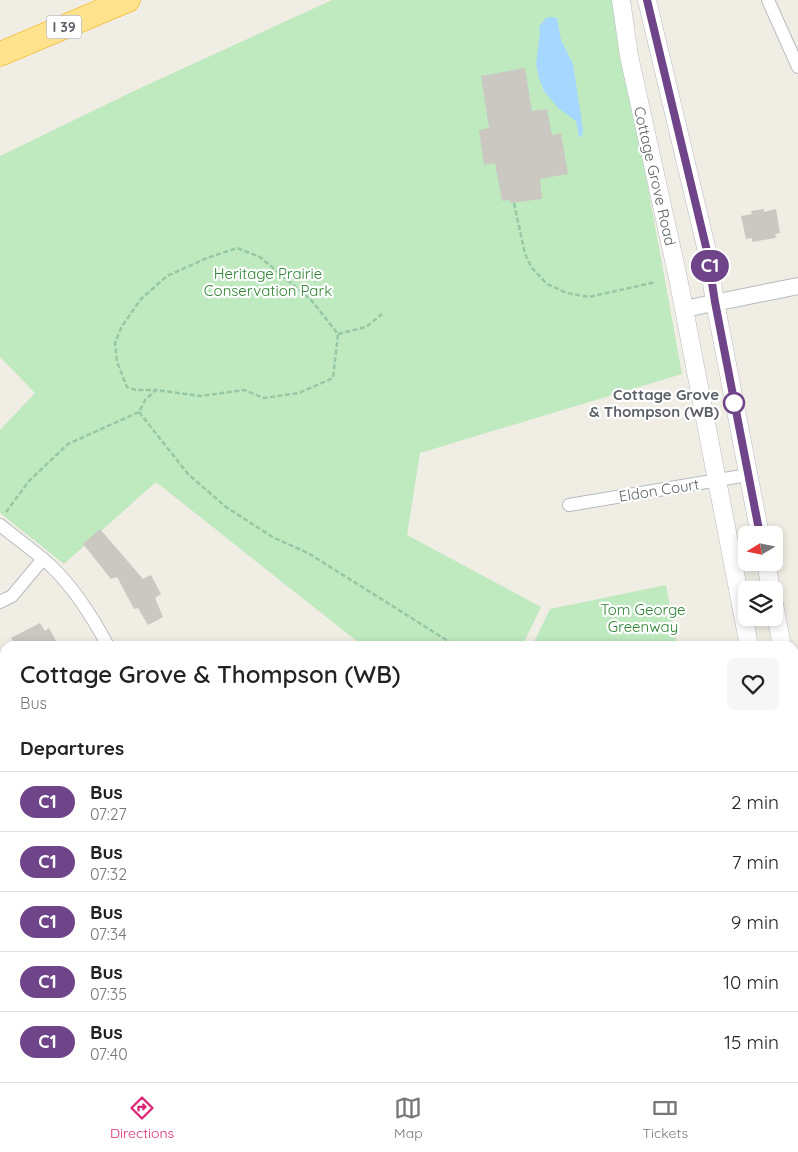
<!DOCTYPE html>
<style>
body{margin:0;font-family:Quicksand,sans-serif;background:#f6f6f6;color:#222;height:100vh;display:flex;flex-direction:column;font-size:19px;white-space:nowrap}
*{box-sizing:border-box;margin:0}
p{font-size:16px;color:#767676}
.icon{flex:none;width:28px;height:28px;fill:none;stroke:currentColor;stroke-width:2;stroke-linecap:round;stroke-linejoin:round}
.map{position:relative;flex:1;overflow:hidden}
.panel{position:absolute;left:0px;top:641px;width:799px;height:441px;display:flex;flex-direction:column;background:#fff;border-radius:15px 15px 0 0;box-shadow:0 2px 8px #0003}
.panel>*{flex:none}
.badge{padding:0 10px;border-radius:16px;font-size:18px;line-height:32px}
.needle{width:32px;rotate:260deg}
.fabs{position:absolute;left:738px;top:526px;display:grid;gap:10px}
.fabs a{display:grid;place-items:center;width:45px;height:45px;border-radius:8px;background:#fff;box-shadow:0 2px 8px #0003;font-size:25px}
.map>.badge{position:absolute;translate:-50% -50%;box-shadow:0 0 0 2px #fff}
h2{padding:0 20px;font-size:19px;line-height:45px}
.round{display:grid;place-items:center;flex:none;width:52px;height:52px;border-radius:8px;background:#f6f6f6}
.headline{display:flex;align-items:center;justify-content:space-between;height:85px;padding:0 20px}
h1{font-size:24px;font-weight:600;line-height:38px}
ul{padding:0;list-style:none}
li{display:flex;align-items:center;gap:15px;height:60px;padding:0 20px;border-top:1px solid #e0e0e0}
li div{flex:1}
li b{display:block;font-size:19px}
li em{font-style:normal}
li .badge{min-width:55px;font-weight:700;text-align:center}
.tab-bar{display:flex;justify-content:space-around;align-items:center;height:70px;border-top:1px solid #e0e0e0;background:#fff;font-size:14px;color:#767676}
.tab-bar a{display:grid;justify-items:center;gap:2px}
.tab-bar .active{color:#db2777}
.map>svg:first-child{display:block}
</style>
<div class="map">
<svg width="798" height="1082" viewBox="0 0 798 1082">
<rect width="100%" height="100%" fill="#f0ede4"/>
<!-- green -->
<g fill="#bfe9bf">
<path d="M332,0H614L682,374L420,453L407,535L541,607L522,646H363L156,482L64,564L0,513V430L35,393L0,357V156L136,90Z"/>
<path d="M666,585L677,646H532L550,609Z"/>
<path d="M546,1078H756L757,1082H546Z"/>
</g>
<!-- water -->
<path fill="#a5d7ff" d="M552,17L557,18L561,40L573,64L583,130L582,137L579,136L576,121L558,108L544,91L540,81L536,65L540,32L539,27L546,18Z"/>
<!-- building -->
<g fill="#cbc8c1">
<path d="M525,68L532,111L547,109L552,135L561,133L568,174L540,179L542,199L510,203V200L502,201L495,163L484,165L479,130L489,128L481,76Z"/>
<path d="M764,209V212L776,209L780,233L775,234L776,238L752,242V238L746,239L741,216L752,214L751,211Z"/>
<path d="M100,529L143,579L151,575L161,594L155,598L163,617L148,625L138,608L134,609L117,577L111,579L83,544Z"/>
<path d="M40,623L45,631L49,628L59,646H16L11,638Z"/>
</g>
<g fill="none" stroke-linecap="round" stroke-linejoin="round">
<defs>
<g id="minor">
<path d="M768,0L798,67"/>
<path d="M569,505L748,475"/>
<path d="M0,525C17,539 36,552 52,567C75,589 93,618 108,646"/>
<path d="M0,602L12,596L43,559"/>
<path d="M203,1078L204,1082"/>
<path d="M423,1078V1082"/>
</g>
<path id="tertiary" d="M684,309L798,286"/>
<g id="secondary">
<path d="M621,0L629,56L678,278L749,646"/>
<path d="M647,0L707,251L715,302L760,535"/>
<path d="M766,562L771,590"/>
<path d="M774,604L782,646"/>
<path d="M794,706L798,728"/>
<path d="M794,877L798,899"/>
</g>
<path id="motorway" d="M0,54L128,0"/>
</defs>
<!-- minor casing -->
<use href="#minor" stroke="#b7babf" stroke-width="14"/>
<!-- tertiary casing -->
<use href="#tertiary" stroke="#b7babf" stroke-width="18"/>
<!-- secondary casing -->
<use href="#secondary" stroke="#b8bbc1" stroke-width="19"/>
<!-- motorway casing -->
<use href="#motorway" stroke="#f4aa00" stroke-width="25"/>
<!-- path -->
<g stroke="#96c8a5" stroke-width="2.5" stroke-dasharray="5 2.5" stroke-linecap="butt">
<path d="M514,203L525,254L532,268L547,284L567,293L589,297L656,282"/>
<path d="M338,334L366,327L382,314"/>
<path d="M139,412L188,474L226,507L274,538L308,553L456,646"/>
<path d="M6,512L29,481L68,444L139,412L145,400L156,390L200,396L244,390L264,398L299,393L333,378L338,334L312,301L260,257L237,248L207,258L167,276L141,299L122,326L115,343L117,362L127,387L136,390H156"/>
<path d="M632,1078L634,1082"/>
</g>
<!-- minor -->
<use href="#minor" stroke="#fff" stroke-width="12"/>
<!-- tertiary -->
<use href="#tertiary" stroke="#fff" stroke-width="16"/>
<!-- secondary -->
<use href="#secondary" stroke="#fff" stroke-width="18"/>
<!-- motorway -->
<use href="#motorway" stroke="#ffe38c" stroke-width="24"/>
</g>
<g fill="none" stroke-linecap="round" stroke-linejoin="round">
<defs>
<path id="line" d="M647,0L707,251L715,302L760,535"/>
</defs>
<!-- line casing -->
<use href="#line" stroke="#fff" stroke-width="11"/>
<!-- line -->
<use href="#line" stroke="#704489" stroke-width="8"/>
</g>
<!-- markers -->
<circle fill="#fff" stroke="#704489" stroke-width="2.5" cx="734" cy="403" r="10"/>
<g text-anchor="middle" dominant-baseline="central" stroke-width="4.5" stroke-linejoin="round" paint-order="stroke">
<!-- shield labels -->
<rect fill="#fff" stroke="#8d9094" stroke-width="1" x="46.5" y="15.5" width="35" height="23" rx="4"/>
<g font-size="14" font-weight="bold" fill="#5c6066">
<text x="64" y="27">I 39</text>
</g>
<!-- street labels -->
<g font-size="15" fill="#5c6066" stroke="#fff">
<text transform="translate(655 176) rotate(77)">Cottage Grove Road</text>
<text transform="translate(659 490) rotate(-9)">Eldon Court</text>
</g>
<!-- park labels -->
<g font-size="15" fill="#2e8332" stroke="#fff">
<text x="268" y="273">Heritage Prairie<tspan x="268" dy="17">Conservation Park</tspan></text>
<text x="643" y="609">Tom George<tspan x="643" dy="17">Greenway</tspan></text>
</g>
<!-- stop labels -->
<g font-size="15" font-weight="bold" fill="#5c6066" stroke="#fff" text-anchor="end">
<text x="719" y="394">Cottage Grove<tspan x="719" dy="17">&amp; Thompson (WB)</tspan></text>
</g>
</g>
</svg>
<div class="fabs">
<a><svg class="needle" viewBox="-14 -14 28 28"><path d="M0-13l5 13h-10z" fill="#e53935"/><path d="M0 13l5-13h-10z" fill="#767676"/></svg></a>
<a><svg class="icon" aria-label="layers" viewBox="0 0 24 24"><path d="M12 4l9 5-9 5-9-5zM3 14l9 5 9-5"/></svg></a>
</div>
<b class="badge" style="left:710px;top:266px;background:#704489;color:#fff">C1</b>
<section class="panel">
<div class="headline"><div><h1>Cottage Grove &amp; Thompson (WB)</h1><p>Bus</p></div><a class="round"><svg class="icon" aria-label="heart" viewBox="0 0 24 24"><path d="M12 20l-8-8c-3-5 5-10 8-4 3-6 11-1 8 4z"/></svg></a></div>
<h2>Departures</h2>
<ul>
<li><span class="badge" style="background:#704489;color:#fff">C1</span><div><b>Bus</b><p>07:27</p></div><em>2 min</em></li>
<li><span class="badge" style="background:#704489;color:#fff">C1</span><div><b>Bus</b><p>07:32</p></div><em>7 min</em></li>
<li><span class="badge" style="background:#704489;color:#fff">C1</span><div><b>Bus</b><p>07:34</p></div><em>9 min</em></li>
<li><span class="badge" style="background:#704489;color:#fff">C1</span><div><b>Bus</b><p>07:35</p></div><em>10 min</em></li>
<li><span class="badge" style="background:#704489;color:#fff">C1</span><div><b>Bus</b><p>07:40</p></div><em>15 min</em></li>
</ul>
</section>
</div>
<nav class="tab-bar">
<a class="active"><svg class="icon" aria-label="directions" viewBox="0 0 24 24"><path d="M12 3l9 9-9 9-9-9zM9 14v-3h6M13 9l2 2-2 2"/></svg>Directions</a>
<a><svg class="icon" aria-label="map" viewBox="0 0 24 24"><path d="M3 6l6-2 6 2 6-2v14l-6 2-6-2-6 2zM9 4v14M15 6v14"/></svg>Map</a>
<a><svg class="icon" aria-label="tickets" viewBox="0 0 24 24"><path d="M3 7h18v10H3zM15 7v10"/></svg>Tickets</a>
</nav>
